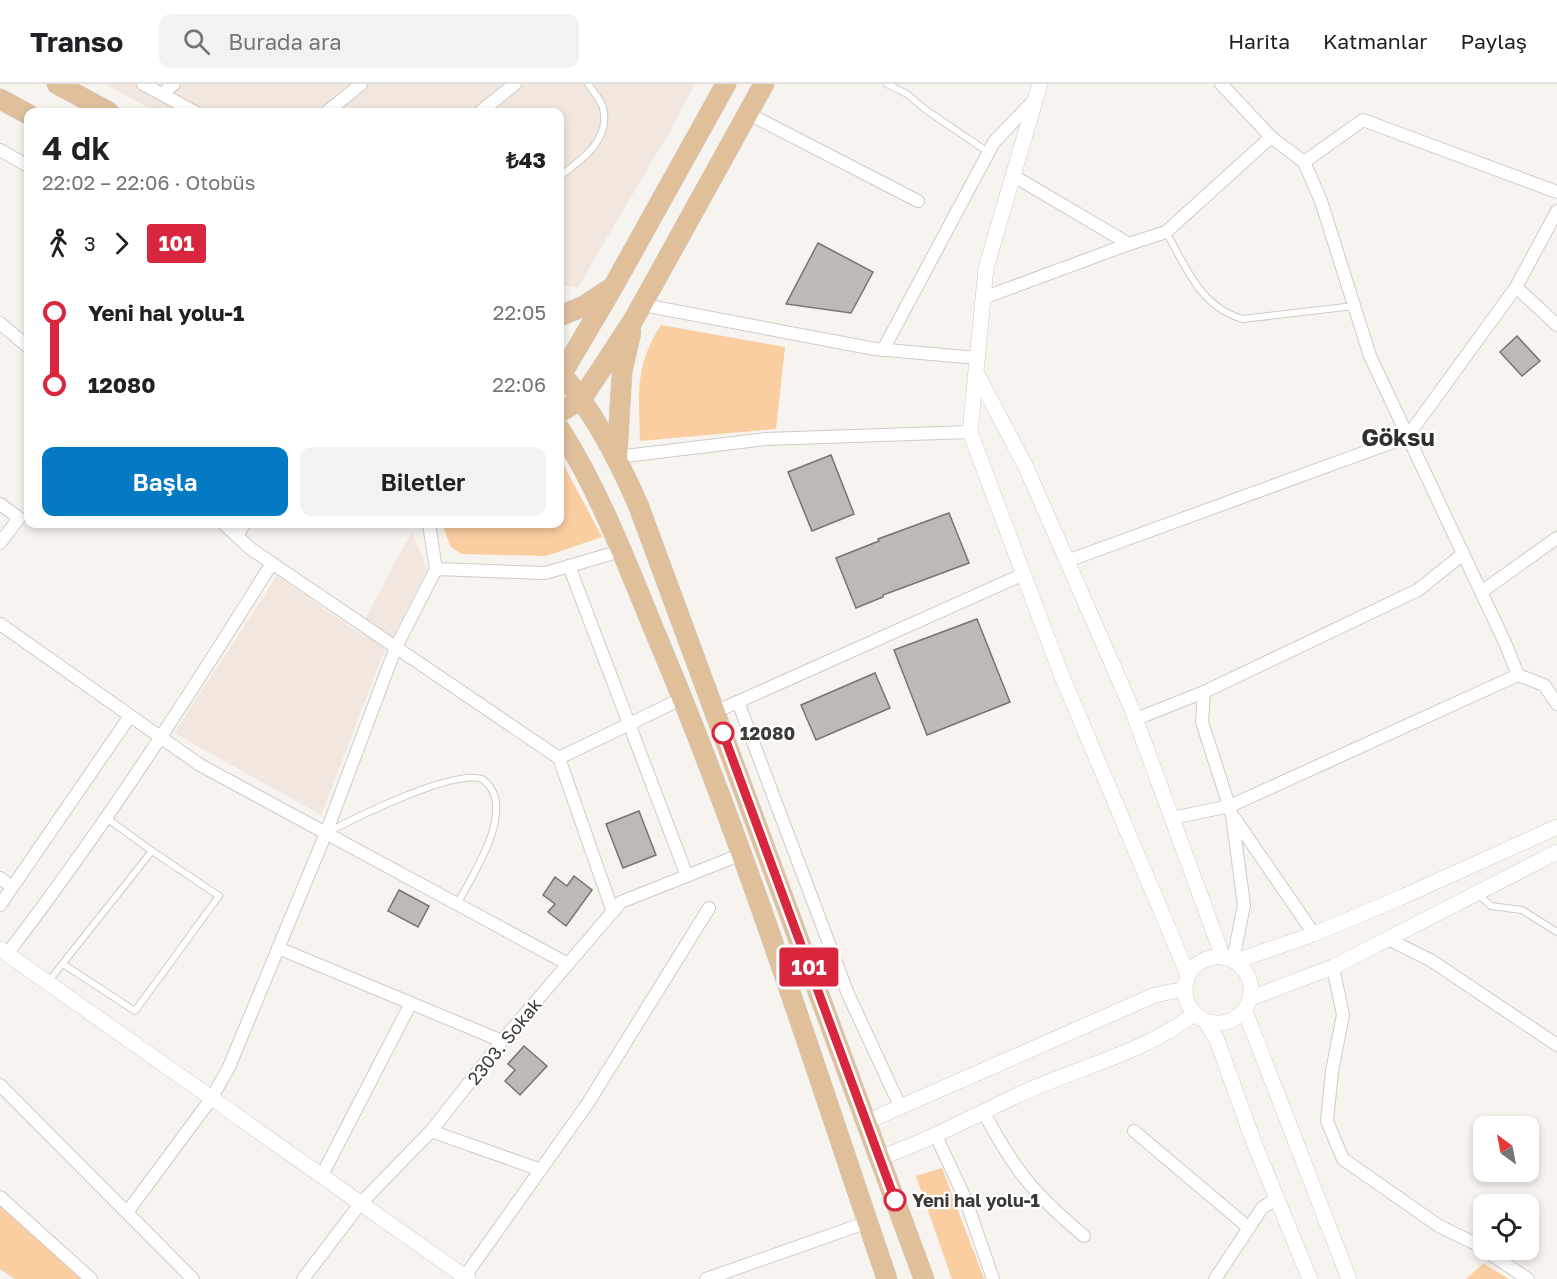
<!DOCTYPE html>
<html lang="tr">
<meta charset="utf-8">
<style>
body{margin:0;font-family:"Golos Text",sans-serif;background:#f2f2f2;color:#202124;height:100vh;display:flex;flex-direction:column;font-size:22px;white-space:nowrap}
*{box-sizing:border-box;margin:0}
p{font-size:20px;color:#757577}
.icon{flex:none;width:33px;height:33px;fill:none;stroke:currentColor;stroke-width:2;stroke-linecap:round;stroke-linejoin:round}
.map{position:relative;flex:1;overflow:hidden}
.side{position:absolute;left:24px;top:24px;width:540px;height:420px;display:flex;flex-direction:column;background:#fff;border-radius:12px;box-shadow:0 3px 9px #0003}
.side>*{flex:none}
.badge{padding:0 12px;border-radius:4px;font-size:21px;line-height:39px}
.needle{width:39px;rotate:328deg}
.buttons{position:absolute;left:1473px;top:1032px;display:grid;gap:12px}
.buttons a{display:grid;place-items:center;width:66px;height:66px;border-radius:12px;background:#fff;box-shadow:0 3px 9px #0003;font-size:30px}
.map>.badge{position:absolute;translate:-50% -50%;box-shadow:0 0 0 3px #fff}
.legs{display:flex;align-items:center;gap:9px;height:66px;padding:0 18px;font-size:20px}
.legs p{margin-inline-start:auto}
.headline{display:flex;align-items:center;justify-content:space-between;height:102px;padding:0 18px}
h1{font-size:33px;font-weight:600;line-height:45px}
.primary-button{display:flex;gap:12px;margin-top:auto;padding:12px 18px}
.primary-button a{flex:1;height:69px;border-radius:12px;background:#057ac4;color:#fff;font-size:24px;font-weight:600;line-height:69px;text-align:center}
.primary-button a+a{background:#f2f2f2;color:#202124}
ul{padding:0 18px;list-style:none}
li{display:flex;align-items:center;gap:21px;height:72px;font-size:22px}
li i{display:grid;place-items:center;width:9px;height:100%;margin:0 8px;background:currentColor}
li i::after{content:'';width:15px;height:15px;margin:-8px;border:4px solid;border-radius:50%;background:#fff}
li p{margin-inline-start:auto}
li:first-child i{background:linear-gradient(#0000 50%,currentColor 0)}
li:last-child i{background:linear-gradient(currentColor 50%,#0000 0)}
header{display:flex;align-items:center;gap:36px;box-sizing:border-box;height:84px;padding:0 30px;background:#fff;border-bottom:2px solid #e0e0e0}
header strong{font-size:28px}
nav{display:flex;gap:33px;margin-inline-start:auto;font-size:21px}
.search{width:420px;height:54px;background:#f2f2f2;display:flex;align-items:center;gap:15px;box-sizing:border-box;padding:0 21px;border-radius:12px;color:#757577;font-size:22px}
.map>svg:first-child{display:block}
</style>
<header>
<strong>Transo</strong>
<div class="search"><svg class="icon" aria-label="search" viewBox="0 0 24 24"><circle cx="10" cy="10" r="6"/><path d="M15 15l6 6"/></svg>Burada ara</div>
<nav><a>Harita</a><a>Katmanlar</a><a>Paylaş</a></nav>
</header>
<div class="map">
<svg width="1557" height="1195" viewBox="0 0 1557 1195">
<rect width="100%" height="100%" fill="#f7f3ef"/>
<!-- built -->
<g fill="#f1e7de">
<path d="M105,0H695L670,47L578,203L560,202V28H156Z"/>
<path d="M412,447L427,486L384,568L321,731L174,649L277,492L358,548Z"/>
</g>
<!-- green -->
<g fill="#fbcea1">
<path d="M661,241L785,263L776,345L640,357C639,310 634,283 661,241Z"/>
<path d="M560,374L602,453L546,472L462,470L451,463L442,440H560Z"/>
<path d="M942,1084L984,1195H952L916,1092Z"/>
<path d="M0,1119L81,1195H15L0,1185Z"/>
<path d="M1483,1180H1484L1509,1195H1466Z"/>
</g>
<!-- building -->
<g fill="#bdb9b6" stroke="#777370" stroke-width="1.5">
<path d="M818,159L873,188L851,229L786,220Z"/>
<path d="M1517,252L1540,277L1522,292L1500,268Z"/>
<path d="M831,371L854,430L812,447L788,388Z"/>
<path d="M949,429L969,479L883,511V513L856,524L836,474L879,457L878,455Z"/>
<path d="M977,535L1010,618L927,651L894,566Z"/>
<path d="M875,589L890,624L816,656L801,621Z"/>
<path d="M639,727L656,771L623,784L606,740Z"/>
<path d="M574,792L592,806L566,842L548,828L555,820L543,811L555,793L567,802Z"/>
<path d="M399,806L429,822L418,843L388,827Z"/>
<path d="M524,962L547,982L520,1011L505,997L515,986L508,980Z"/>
</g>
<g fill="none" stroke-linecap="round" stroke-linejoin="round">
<defs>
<g id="service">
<path d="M887,0L907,10L926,26L988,68"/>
<path d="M560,92C581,76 611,56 603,24C601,16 593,7 588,0"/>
<path d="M1166,148C1186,183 1201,224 1243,235L1354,222"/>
<path d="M328,748C357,733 453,685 482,695C520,721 472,792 457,820"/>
<path d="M1477,809L1491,822L1522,826L1557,848"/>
<path d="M63,880L135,927L219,812L152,767"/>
<path d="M48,898L152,767L105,733"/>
</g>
<g id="minor">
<path d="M143,0L195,28"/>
<path d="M1221,0L1271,53L1304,78L1321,117L1370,272L1506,561L1518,591L1544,601L1557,620"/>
<path d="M162,10L174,0"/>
<path d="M327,28L361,0"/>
<path d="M480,28L515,0"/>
<path d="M747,29L918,117"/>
<path d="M0,66L28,82"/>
<path d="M1304,78L1363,36L1557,108"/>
<path d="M1012,91L1129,160L1166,148L1271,53"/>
<path d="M1516,203L1557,241"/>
<path d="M983,214L1129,160"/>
<path d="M643,221L875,265L978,274"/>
<path d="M0,239L28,263"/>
<path d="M883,266L994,58L1035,15"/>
<path d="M617,373L766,355L970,348"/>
<path d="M0,420L19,434L0,459"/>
<path d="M224,440L251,465L559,674L613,828"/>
<path d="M429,440L436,485"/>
<path d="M237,452L244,440"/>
<path d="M1067,477L1407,353L1516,203L1557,127"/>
<path d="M569,482L687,792"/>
<path d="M1481,508L1557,454"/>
<path d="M0,540L200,681L568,880"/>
<path d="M738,618L848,910L900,1022"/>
<path d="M715,628L1024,490"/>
<path d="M1136,635L1204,608"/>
<path d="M559,674L683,614"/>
<path d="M1172,734L1230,722L1518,591"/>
<path d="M1235,735L1314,850"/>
<path d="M0,794L12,803"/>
<path d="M0,821L130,632"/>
<path d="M1388,855L1432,877L1557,961"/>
<path d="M278,864L502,957"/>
<path d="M7,870C103,745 189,612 272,479"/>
<path d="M1233,876L1244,821L1232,731L1202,638L1204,608L1418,506L1463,470"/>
<path d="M1333,883L1343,931L1332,987L1327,1037L1343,1075L1439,1142L1474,1159L1528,1195"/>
<path d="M0,1001L193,1195"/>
<path d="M984,1029C1015,1087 1034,1110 1084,1152"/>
<path d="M431,1047L541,1086"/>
<path d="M1134,1047L1249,1144"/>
<path d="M936,1052L965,1114L993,1195"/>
<path d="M321,1093L411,919"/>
<path d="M0,1113L91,1195"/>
<path d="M128,1127L211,1015L229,983L326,749L396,563L436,485L545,489L621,467"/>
<path d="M303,1195L360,1120L431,1047L502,957L621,818L742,770"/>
<path d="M463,1195L588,1019L709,824"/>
<path d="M706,1195L868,1138"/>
<path d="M1215,1195L1262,1124L1277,1114"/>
</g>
<g id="tertiary">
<path d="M1040,0L986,184L970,348L1061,590L1188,891"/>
<path d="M977,290L1026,383L1131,623L1223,873"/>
<path d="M0,865L468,1195"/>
<circle cx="1218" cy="906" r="33"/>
<path d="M1236,877L1314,850L1402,813L1557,743"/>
<path d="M1251,914L1333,883L1557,768"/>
<path d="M1245,927L1349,1195"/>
<path d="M1206,938L1217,956L1254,1059L1310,1195"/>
<path d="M866,1038L1155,911L1185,905"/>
<path d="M879,1074C927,1057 970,1034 1016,1012C1074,984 1143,970 1194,930"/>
</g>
<g id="primary">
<path d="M57,0L109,28"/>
<path d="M0,15L28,30"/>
<path d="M560,232L584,222L608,206"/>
<path d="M560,288C594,328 618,374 639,423L924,1195"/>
<path d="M560,293L613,203L726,0"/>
<path d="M560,328L581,316L634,235L764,0"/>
<path d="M560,345C603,413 631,491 662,565C748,770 815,984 887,1195"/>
<path d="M617,373L622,288L631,248"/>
</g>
</defs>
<!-- service casing -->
<use href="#service" stroke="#cfcbc7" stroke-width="8"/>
<!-- minor casing -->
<use href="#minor" stroke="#cfcbc7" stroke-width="14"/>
<!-- tertiary casing -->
<use href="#tertiary" stroke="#cfcbc7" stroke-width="16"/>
<!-- primary casing -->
<use href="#primary" stroke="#d0d0cf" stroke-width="21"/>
<!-- service -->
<use href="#service" stroke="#fff" stroke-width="6"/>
<!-- minor -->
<use href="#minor" stroke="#fff" stroke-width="12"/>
<!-- tertiary -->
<use href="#tertiary" stroke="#fff" stroke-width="15"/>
<!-- primary -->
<use href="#primary" stroke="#e0bf9b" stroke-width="20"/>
</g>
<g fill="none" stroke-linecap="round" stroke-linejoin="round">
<defs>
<path id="line-1" d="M723,649L895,1116"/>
</defs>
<!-- line-1 casing -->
<use href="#line-1" stroke="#fff" stroke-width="14"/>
<!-- line-1 -->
<use href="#line-1" stroke="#d7263d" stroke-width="9"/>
</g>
<!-- markers -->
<g fill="#fff" stroke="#d7263d" stroke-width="3">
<circle cx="723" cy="649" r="10"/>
<circle cx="895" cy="1116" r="10"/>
</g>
<g text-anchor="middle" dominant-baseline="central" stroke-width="4.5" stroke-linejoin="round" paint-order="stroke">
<!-- stop labels -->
<g font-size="18" font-weight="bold" fill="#3c3b39" stroke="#fff" text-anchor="start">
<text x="740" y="649">12080</text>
<text x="912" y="1116">Yeni hal yolu-1</text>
</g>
<!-- street labels -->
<g font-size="18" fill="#3c3b39" stroke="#fff">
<text transform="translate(504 957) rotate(-51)">2303. Sokak</text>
</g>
<!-- district labels -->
<g font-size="24" font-weight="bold" fill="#312e2b" stroke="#fff">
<text x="1398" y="352">Göksu</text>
</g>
</g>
</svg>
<div class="buttons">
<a><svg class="needle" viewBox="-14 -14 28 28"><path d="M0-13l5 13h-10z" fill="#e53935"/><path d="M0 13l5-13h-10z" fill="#757577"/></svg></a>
<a><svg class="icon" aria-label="locate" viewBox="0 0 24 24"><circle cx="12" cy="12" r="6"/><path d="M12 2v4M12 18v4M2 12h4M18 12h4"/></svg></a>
</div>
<b class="badge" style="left:809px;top:883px;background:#d7263d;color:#fff">101</b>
<section class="side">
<div class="headline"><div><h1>4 dk</h1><p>22:02 – 22:06 · Otobüs</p></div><b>₺43</b></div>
<div class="legs"><svg class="icon" aria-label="walk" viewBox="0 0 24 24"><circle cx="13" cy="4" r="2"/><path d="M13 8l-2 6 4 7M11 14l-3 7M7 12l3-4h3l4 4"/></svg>3<svg class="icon" aria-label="forward" viewBox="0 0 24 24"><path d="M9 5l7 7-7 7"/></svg><b class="badge" style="background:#d7263d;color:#fff">101</b></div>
<ul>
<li><i style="color:#d7263d"></i><b>Yeni hal yolu-1</b><p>22:05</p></li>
<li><i style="color:#d7263d"></i><b>12080</b><p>22:06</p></li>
</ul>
<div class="primary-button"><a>Başla</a><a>Biletler</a></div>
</section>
</div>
